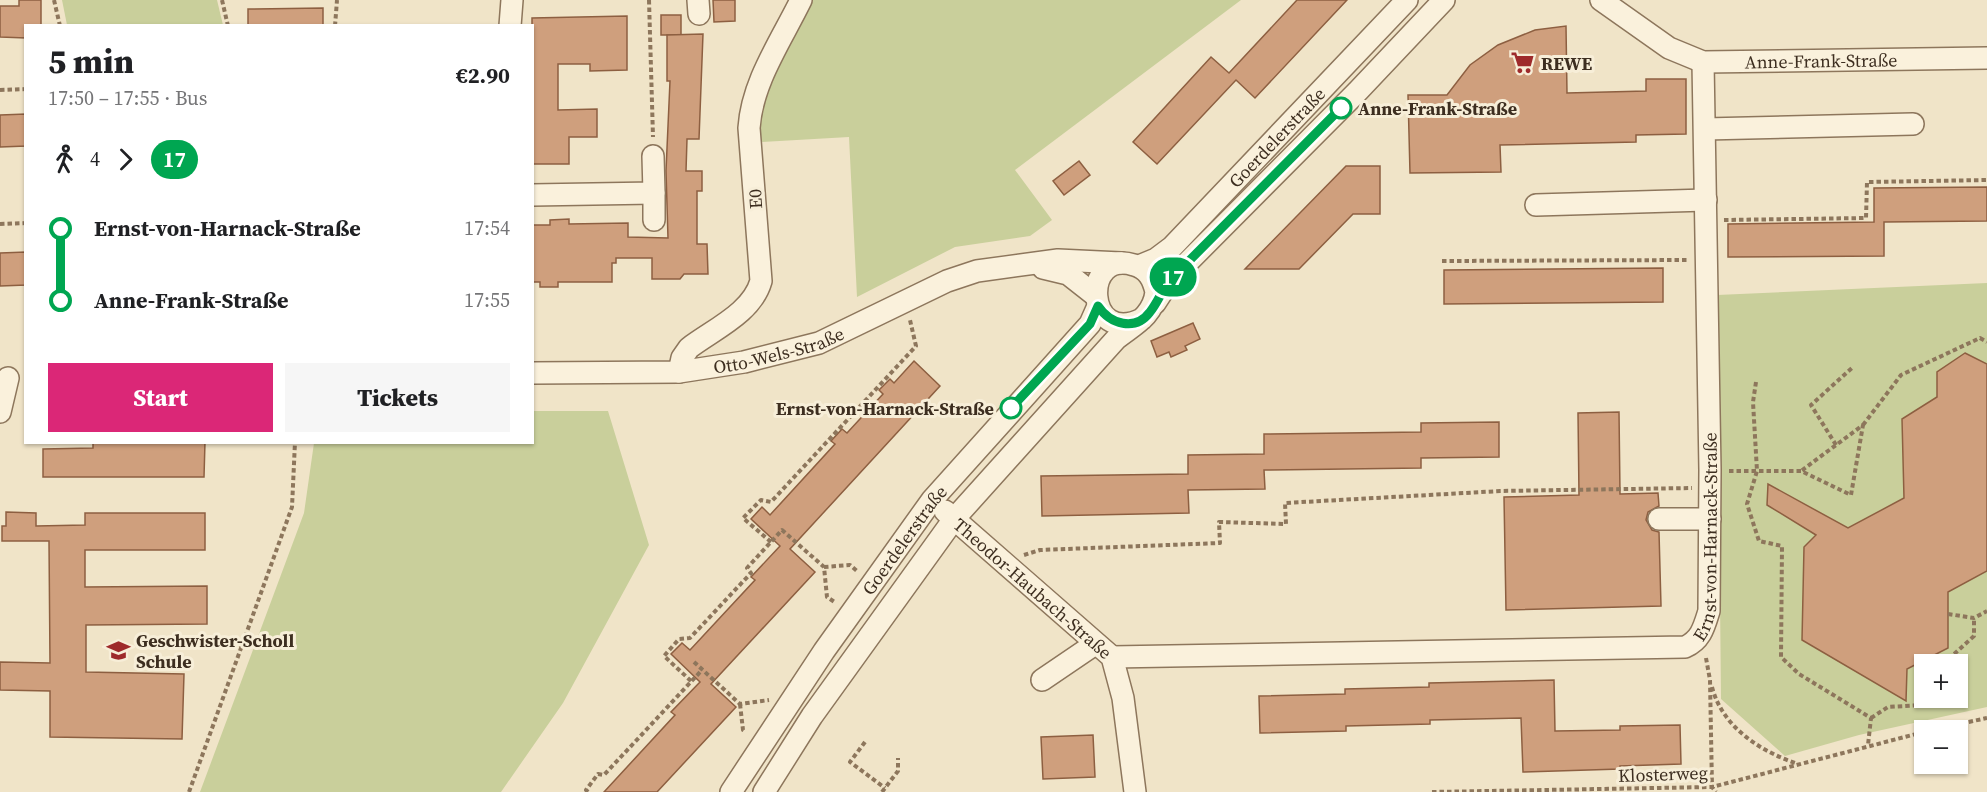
<!DOCTYPE html>
<meta charset="utf-8">
<style>
body{margin:0;font-family:"Source Serif 4",serif;background:#f6f6f6;color:#202124;height:100vh;display:flex;flex-direction:column;font-size:22px;white-space:nowrap}
*{box-sizing:border-box;margin:0}
p{font-size:20px;color:#757577}
.icon{flex:none;width:33px;height:33px;fill:none;stroke:currentColor;stroke-width:2;stroke-linecap:round;stroke-linejoin:round}
.map{position:relative;flex:1;overflow:hidden}
.side{position:absolute;left:24px;top:24px;width:510px;height:420px;display:flex;flex-direction:column;background:#fff;border-radius:0px;box-shadow:0 2px 4px #0004}
.side>*{flex:none}
.badge{padding:0 12px;border-radius:20px;font-size:21px;line-height:39px}
.fabs{position:absolute;left:1914px;top:654px;display:grid;gap:12px}
.fabs a{display:grid;place-items:center;width:54px;height:54px;border-radius:0px;background:#fff;box-shadow:0 2px 4px #0004;font-size:30px}
.map>.badge{position:absolute;translate:-50% -50%;box-shadow:0 0 0 3px #fff}
.legs{display:flex;align-items:center;gap:9px;height:66px;padding:0 24px;font-size:20px}
.legs p{margin-inline-start:auto}
.overview{display:flex;align-items:center;justify-content:space-between;height:102px;padding:0 24px}
h1{font-size:33px;font-weight:800;line-height:45px}
.action{display:flex;gap:12px;margin-top:auto;padding:12px 24px}
.action a{flex:1;height:69px;border-radius:0px;background:#db2777;color:#fff;font-size:24px;font-weight:800;line-height:69px;text-align:center}
.action a+a{background:#f6f6f6;color:#202124}
ul{padding:0 24px;list-style:none}
li{display:flex;align-items:center;gap:21px;height:72px;font-size:22px}
li i{display:grid;place-items:center;width:9px;height:100%;margin:0 8px;background:currentColor}
li i::after{content:'';width:15px;height:15px;margin:-8px;border:4px solid;border-radius:50%;background:#fff}
li p{margin-inline-start:auto}
li:first-child i{background:linear-gradient(#0000 50%,currentColor 0)}
li:last-child i{background:linear-gradient(currentColor 50%,#0000 0)}
.map>svg:first-child{display:block}
</style>
<div class="map">
<svg width="1987" height="792" viewBox="0 0 1987 792">
<rect width="100%" height="100%" fill="#f0e4c8"/>
<!-- green -->
<g fill="#c9cf9b" fill-rule="evenodd">
<path d="M62,0H217L223,25H67Z"/>
<path d="M811,0H1241L1015,170L1052,220L1030,236L955,247L857,297L849,137L761,142L759,106Z"/>
<path d="M1987,283V707L1859,735L1785,756L1721,699L1717,295ZM1924,664H1958V698H1924Z"/>
<path d="M533,411H608L649,545L563,703L501,792H200L304,513L314,443L532,442Z"/>
</g>
<!-- building -->
<g fill="#cf9f7d" stroke="#8d5f41" stroke-width="1.5">
<path d="M19,0H41V26H26V38L0,37V6H19Z"/>
<path d="M713,0H735V21L714,22Z"/>
<path d="M1297,0H1347L1255,98L1236,80L1157,164L1133,142L1211,57L1229,73Z"/>
<path d="M323,8V26H248V9Z"/>
<rect x="661" y="15" width="20" height="20"/>
<path d="M627,16V70L590,71V64H558V110L597,109V137H569V164H532V18Z"/>
<path d="M1566,26L1567,93L1646,91V79H1686V134L1636,135V142L1500,145L1501,172L1410,173L1408,95H1447L1470,65L1498,45L1535,30Z"/>
<path d="M703,34L699,139H687L686,171H702V191H697V244H707L708,274H684L680,279H652V258H616V263H612V282H558V287H540V282H532V225H550V220L569,219V224L628,223V237L668,238L666,171L670,81H667V35Z"/>
<path d="M26,114V146L0,147V115Z"/>
<path d="M1079,161L1090,175L1064,195L1053,181Z"/>
<path d="M1346,166H1380V214H1353L1299,269H1245Z"/>
<path d="M1987,187V221L1884,222V256L1728,257V224L1874,222V188Z"/>
<path d="M26,252V285L0,286V253Z"/>
<path d="M1663,268V302L1444,304V270Z"/>
<path d="M1193,323L1200,339L1185,346L1187,350L1171,357L1169,352L1157,357L1151,341Z"/>
<path d="M1965,353L1987,364V571L1948,592V648L1907,669L1906,701L1802,640L1804,547L1816,535L1767,505L1768,484L1848,528L1904,498L1902,419L1937,397V372Z"/>
<path d="M914,361L940,386L790,549L815,572L711,684L736,707L657,792H604L675,715L671,712L700,682L671,654L682,643L690,650L755,580L751,577L780,546L751,519L762,507L770,515L835,444L831,441L842,429L847,433L883,394L879,390L890,379L894,383Z"/>
<path d="M1619,412L1620,494L1658,493L1659,506L1648,512L1646,520L1652,530L1659,532L1661,606L1506,610L1504,497L1579,495L1578,413Z"/>
<path d="M1499,422V457L1421,458V468L1264,470L1265,489L1188,490L1189,513L1042,516L1041,476L1188,474V455L1264,454V434L1421,432V423Z"/>
<path d="M93,442H205L204,477H43V449L93,448Z"/>
<path d="M6,512L36,513V526L85,525V513H205V550H85V587L207,586V624L86,625V672L184,674L182,739L50,737V691L0,690V662L50,663L49,541H2V526H6Z"/>
<path d="M1554,680L1555,731L1620,730V726L1680,725L1681,764L1620,766V769L1523,772L1521,718L1430,720V724L1346,726V731L1260,733L1259,696L1345,694V689L1429,687V683Z"/>
<path d="M1093,735L1095,777L1043,779L1041,737Z"/>
</g>
<g fill="none" stroke-linecap="round" stroke-linejoin="round">
<defs>
<g id="minor">
<path d="M698,0L699,14"/>
<path id="s1" d="M1601,0L1669,48L1703,62L1987,58"/>
<path d="M510,26L512,0"/>
<path d="M1705,129L1913,124"/>
<path d="M654,193V220"/>
<path d="M532,195L654,193L653,156"/>
<path d="M1536,205L1706,200"/>
<path id="s2" d="M1139,266L1156,259L1172,247L1407,0"/>
<path d="M1043,268L1068,274L1096,296"/>
<path d="M1155,303L1170,280L1357,92L1444,0"/>
<path d="M679,372L682,358L689,348C714,329 752,313 761,281L749,128C752,82 781,41 801,0"/>
<path id="s3" d="M532,373L679,372L744,362L819,343L947,281L977,271L1058,260L1121,263"/>
<path d="M0,412L8,378"/>
<path id="s4" d="M945,511L1112,657L1123,698L1135,792"/>
<path d="M1659,519H1710"/>
<path id="s5" d="M1112,657L1685,647C1701,640 1704,627 1709,611L1710,470L1703,62"/>
<path d="M1042,680L1095,644"/>
<path id="s6" d="M731,792L824,651L932,500L1090,324L1098,306"/>
<path d="M764,792L812,716L954,519L1116,339C1133,325 1153,317 1156,292C1153,279 1148,269 1134,265C1081,248 1085,347 1142,319"/>
</g>
</defs>
<!-- minor casing -->
<use href="#minor" stroke="#8d765c" stroke-width="24"/>
<!-- path -->
<g stroke="#8d765c" stroke-width="4" stroke-dasharray="4.5 3" stroke-linecap="butt">
<path d="M54,0L60,26"/>
<path d="M222,0L228,26"/>
<path d="M649,0L653,137"/>
<path d="M335,26L337,0"/>
<path d="M0,90L26,89"/>
<path d="M1724,220L1866,218L1867,182L1987,180"/>
<path d="M0,224L26,223"/>
<path d="M1442,261L1688,260"/>
<path d="M1756,382L1753,402L1757,471L1747,504L1759,541L1782,546L1781,657L1799,674L1871,718L1868,745"/>
<path d="M1863,425L1901,375L1980,338L1987,342"/>
<path d="M1836,445L1811,405L1853,367"/>
<path d="M1729,471H1801L1851,495L1863,425L1801,471"/>
<path d="M771,542L743,518L761,500L771,502L916,346L910,320"/>
<path d="M1024,555L1040,550L1220,543L1219,522L1286,524L1285,503L1500,491L1692,488"/>
<path d="M824,567L850,565L857,571"/>
<path d="M1948,614L1974,618L1987,611"/>
<path d="M1706,658L1710,680L1712,787L1716,792"/>
<path d="M694,662L740,704L769,700"/>
<path d="M1943,664L1974,636V618"/>
<path d="M691,681L664,656L679,639L690,638L751,573L747,568L782,530L824,567L827,597L836,603"/>
<path d="M1712,687C1722,726 1758,750 1795,763"/>
<path d="M740,704L743,730L746,732"/>
<path d="M1871,718L1888,707L1922,705L1924,693"/>
<path d="M1932,730L1987,718"/>
<path d="M865,742L850,762L885,788"/>
<path d="M189,792L292,507L295,442"/>
<path d="M588,792L586,790L598,774L604,775L702,670"/>
<path d="M882,792L898,771V758"/>
<path d="M1432,792L1712,787L1924,732"/>
</g>
<!-- minor -->
<use href="#minor" stroke="#faf1dc" stroke-width="21"/>
</g>
<g fill="none" stroke-linecap="round" stroke-linejoin="round">
<defs>
<path id="line-1" d="M1011,408L1090,324L1098,306C1110,324 1135,332 1150,312C1158,302 1162,290 1170,280L1341,108"/>
</defs>
<!-- line-1 casing -->
<use href="#line-1" stroke="#fff" stroke-width="14"/>
<!-- line-1 -->
<use href="#line-1" stroke="#00a651" stroke-width="9"/>
</g>
<!-- icons -->
<defs>
<symbol id="supermarket-bare" viewBox="-9 -9 18 18"><path d="M-6-5.5h2.5l.6 2H6L4.5 2H-2.5L-4.4-4H-6ZM-1.5 3.2a1.3 1.3 0 1 0 .1 0ZM3 3.2a1.3 1.3 0 1 0 .1 0Z" fill="#9e2a2b" stroke="#f7eed8" stroke-width="2.5" paint-order="stroke"/></symbol>
<symbol id="school-bare" viewBox="-9 -9 18 18"><path d="M0-5L7-2L0 1L-7-2ZM-4 1L0 2.5L4 1V4Q0 6-4 4Z" fill="#9e2a2b" stroke="#f7eed8" stroke-width="2.5" paint-order="stroke"/></symbol>
</defs>
<g fill-rule="evenodd">
<use href="#supermarket-bare" x="1506" y="46" width="33" height="33"/>
<use href="#school-bare" x="102" y="634" width="33" height="33"/>
</g>
<!-- markers -->
<g fill="#fff" stroke="#00a651" stroke-width="3">
<circle cx="1341" cy="108" r="10"/>
<circle cx="1011" cy="408" r="10"/>
</g>
<g text-anchor="middle" dominant-baseline="central" stroke-width="6" stroke-linejoin="round" paint-order="stroke">
<!-- street labels -->
<g font-size="18" fill="#3d2e20" stroke="#f7eed8">
<text stroke="none"><textPath href="#s1" startOffset="238">Anne-Frank-Straße</textPath></text>
<text stroke="none"><textPath href="#s2" startOffset="190">Goerdelerstraße</textPath></text>
<text transform="translate(755 199) rotate(-94)">E0</text>
<text stroke="none"><textPath href="#s3" startOffset="249">Otto-Wels-Straße</textPath></text>
<text stroke="none"><textPath href="#s5" startOffset="692">Ernst-von-Harnack-Straße</textPath></text>
<text stroke="none"><textPath href="#s6" startOffset="306">Goerdelerstraße</textPath></text>
<text stroke="none"><textPath href="#s4" startOffset="117">Theodor-Haubach-Straße</textPath></text>
<text transform="translate(1663 774) rotate(-2)">Klosterweg</text>
</g>
<!-- poi labels -->
<g font-size="18" font-weight="bold" fill="#3d2e20" stroke="#f7eed8" text-anchor="start">
<text x="1541" y="63">REWE</text>
<text x="136" y="640">Geschwister-Scholl<tspan x="136" dy="21">Schule</tspan></text>
</g>
<!-- stop labels -->
<g font-size="18" font-weight="bold" fill="#3d2e20" stroke="#f7eed8" text-anchor="start">
<text x="1358" y="108">Anne-Frank-Straße</text>
<text x="994" y="408" text-anchor="end">Ernst-von-Harnack-Straße</text>
</g>
</g>
</svg>
<div class="fabs">
<a>+</a>
<a>−</a>
</div>
<b class="badge" style="left:1173px;top:277px;background:#00a651;color:#fff">17</b>
<section class="side">
<div class="overview"><div><h1>5 min</h1><p>17:50 – 17:55 · Bus</p></div><b>€2.90</b></div>
<div class="legs"><svg class="icon" aria-label="walk" viewBox="0 0 24 24"><circle cx="13" cy="4" r="2"/><path d="M13 8l-2 6 4 7M11 14l-3 7M7 12l3-4h3l4 4"/></svg>4<svg class="icon" aria-label="forward" viewBox="0 0 24 24"><path d="M9 5l7 7-7 7"/></svg><b class="badge" style="background:#00a651;color:#fff">17</b></div>
<ul>
<li><i style="color:#00a651"></i><b>Ernst-von-Harnack-Straße</b><p>17:54</p></li>
<li><i style="color:#00a651"></i><b>Anne-Frank-Straße</b><p>17:55</p></li>
</ul>
<div class="action"><a>Start</a><a>Tickets</a></div>
</section>
</div>
